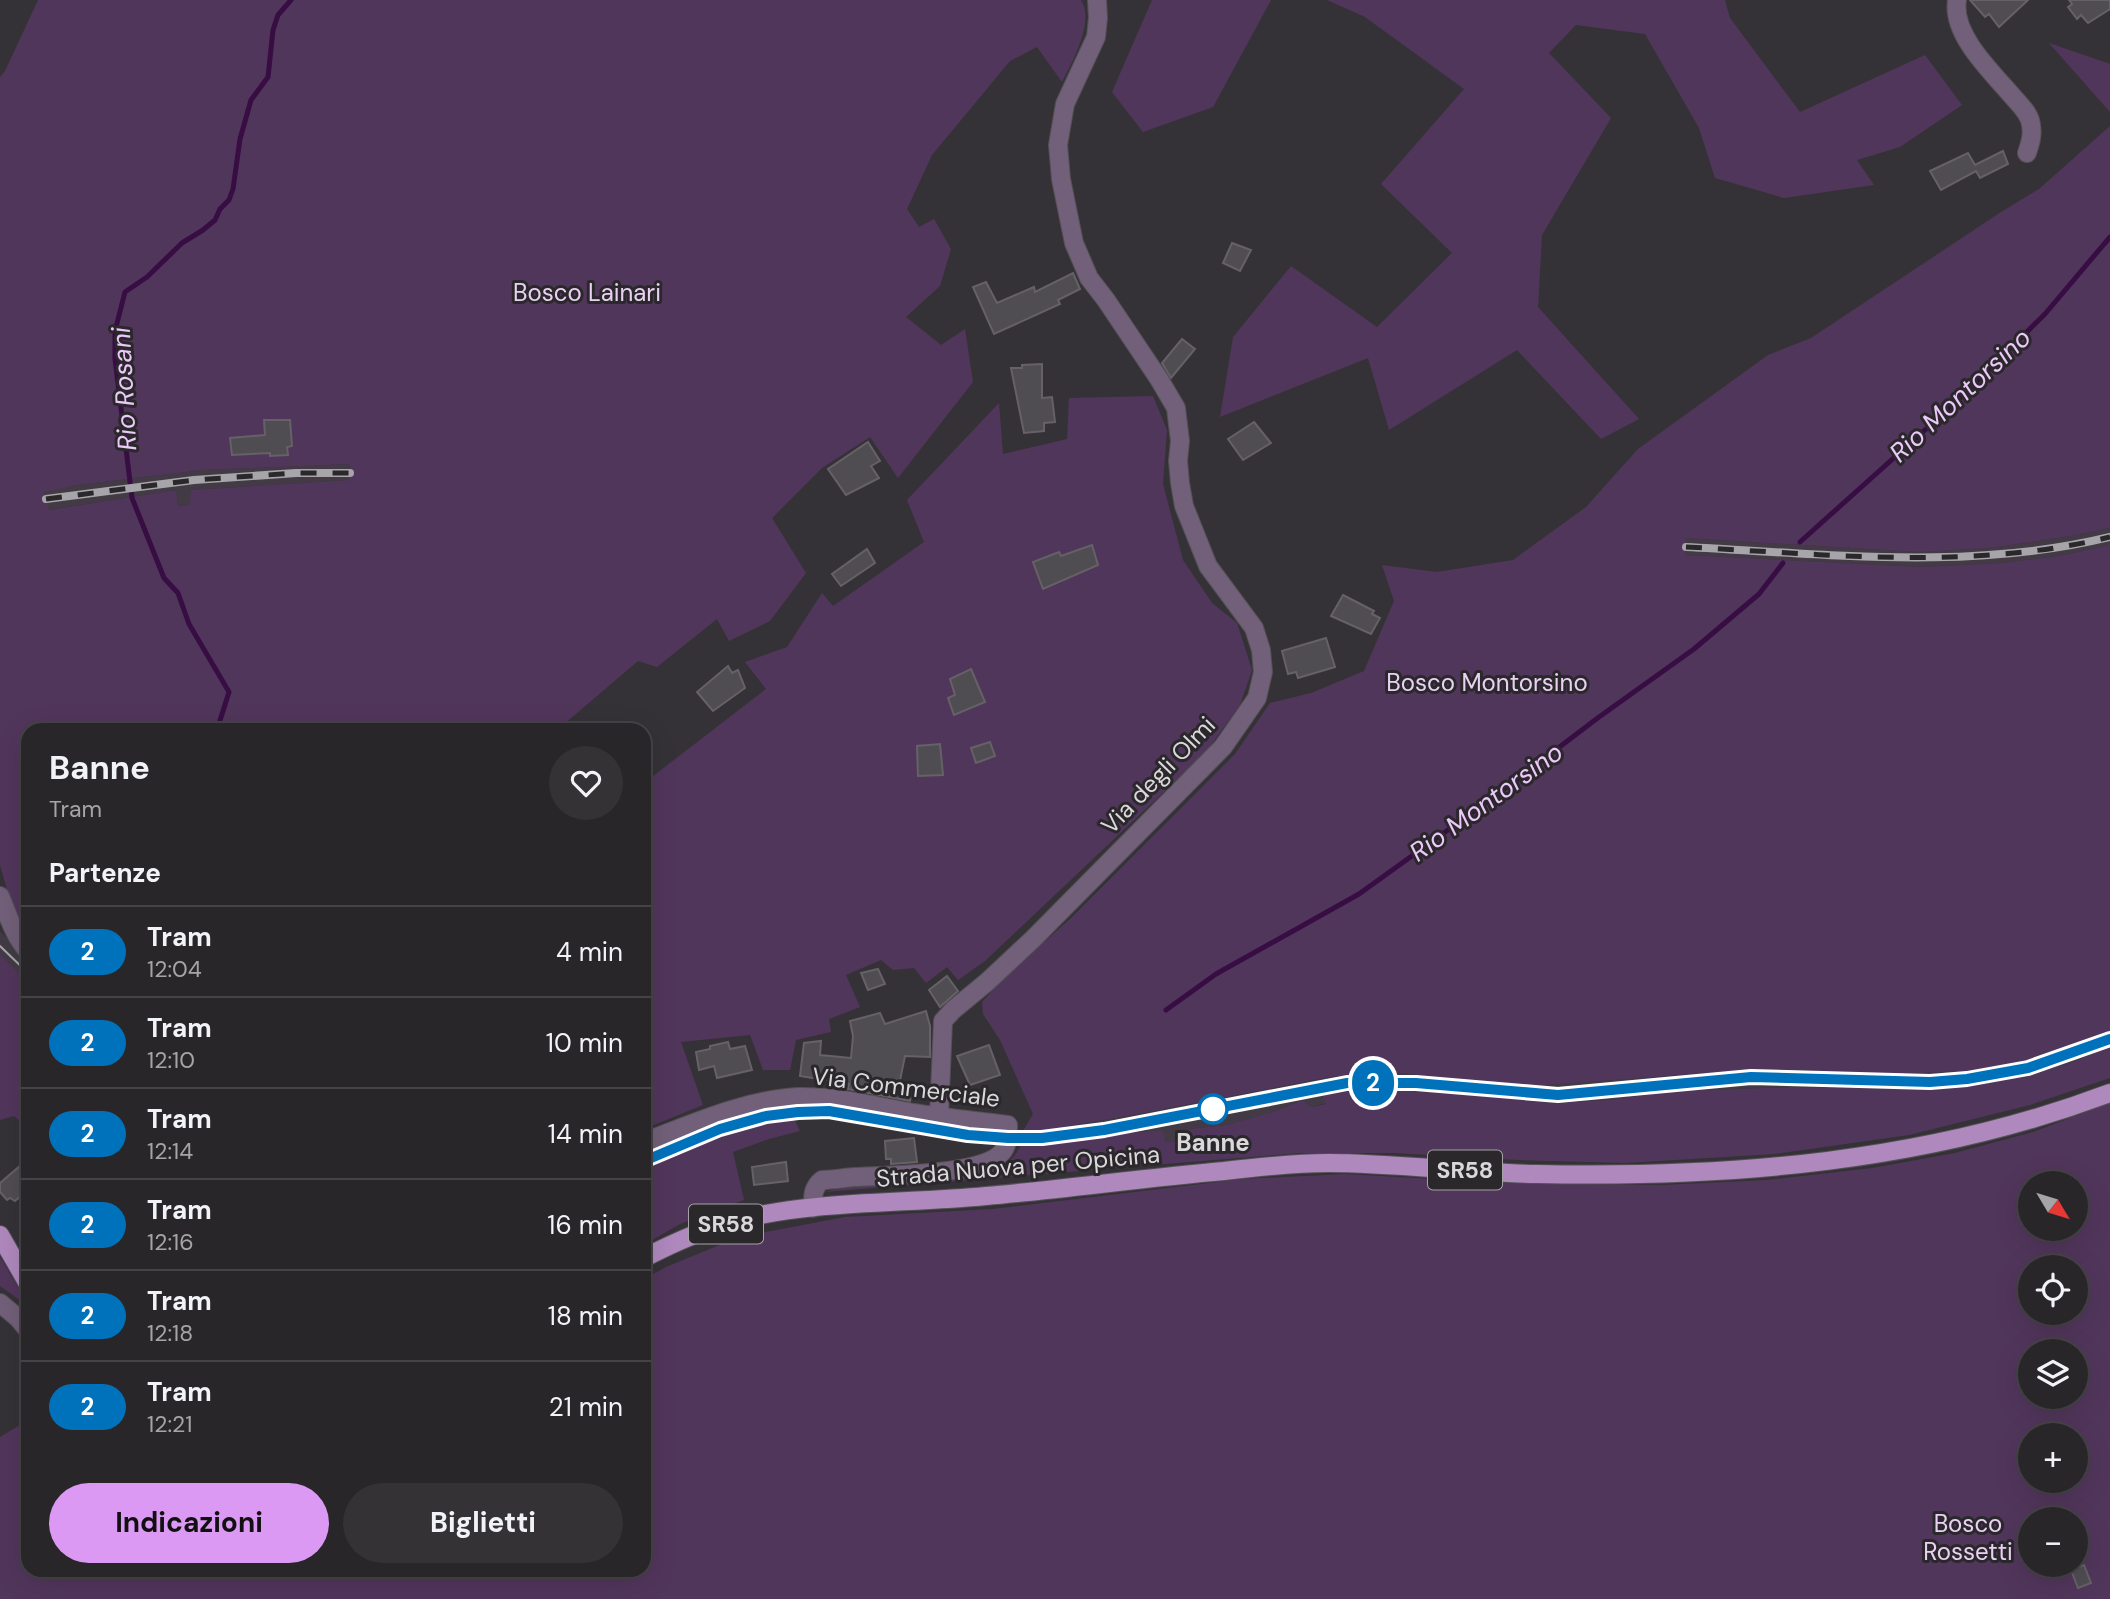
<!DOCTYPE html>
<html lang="it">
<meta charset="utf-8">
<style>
body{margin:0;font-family:"DM Sans",sans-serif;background:#343235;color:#f1f3f6;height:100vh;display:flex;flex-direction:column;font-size:26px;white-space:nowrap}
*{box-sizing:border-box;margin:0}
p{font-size:23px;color:#a5a5a8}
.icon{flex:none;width:38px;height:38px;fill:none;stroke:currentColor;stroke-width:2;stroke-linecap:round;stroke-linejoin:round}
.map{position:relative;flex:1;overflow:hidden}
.details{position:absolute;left:21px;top:723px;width:630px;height:854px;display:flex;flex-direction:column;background:#282629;border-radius:21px;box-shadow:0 7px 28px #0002,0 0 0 2px #444346}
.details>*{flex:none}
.badge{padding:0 14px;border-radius:23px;font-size:24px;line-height:46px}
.needle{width:46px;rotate:128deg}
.tools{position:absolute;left:2018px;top:1171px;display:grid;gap:14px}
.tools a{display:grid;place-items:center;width:70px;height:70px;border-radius:50%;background:#282629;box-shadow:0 7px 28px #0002,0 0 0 2px #444346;font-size:35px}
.map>.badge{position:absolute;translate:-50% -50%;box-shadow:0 0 0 4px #fff}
h2{padding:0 28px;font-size:26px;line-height:63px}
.round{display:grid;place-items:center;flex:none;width:74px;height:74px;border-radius:37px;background:#343235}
.headline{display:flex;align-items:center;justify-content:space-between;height:119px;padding:0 28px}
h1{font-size:33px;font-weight:700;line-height:52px}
.action{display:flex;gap:14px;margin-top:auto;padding:14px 28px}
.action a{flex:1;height:80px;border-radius:42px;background:#dc99f4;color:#111;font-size:28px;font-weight:700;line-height:80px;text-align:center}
.action a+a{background:#343235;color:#f1f3f6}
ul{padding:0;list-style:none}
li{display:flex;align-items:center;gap:21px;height:91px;padding:0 28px;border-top:2px solid #444346}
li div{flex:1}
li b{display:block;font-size:26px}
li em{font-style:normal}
li .badge{min-width:77px;font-weight:700;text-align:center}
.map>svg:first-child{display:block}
</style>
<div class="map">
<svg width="2110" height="1599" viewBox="0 0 2110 1599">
<rect width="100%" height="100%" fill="#353237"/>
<!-- built -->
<g fill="#423b45">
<path d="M350,464L349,480L191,490V505L178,506L176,490L48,510L44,491L77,485L202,470Z"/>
<path d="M2110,528V545L2059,556L2002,563L1920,567L1685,555L1686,538L1919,552L1990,548L2071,536Z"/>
<path d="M0,931L28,961V982L0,954Z"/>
<path d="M2110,1031V1046L2068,1064L1996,1082L1916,1089L1792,1087L1674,1091L1609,1100L1549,1103L1458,1092L1322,1096L1327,1103L1311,1107L1303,1100L1265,1115L1226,1125L1180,1130L1182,1141L1165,1142L1145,1130L1077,1141L1046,1145H1021L1023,1131L1034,1132L1128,1116L1330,1077L1388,1072L1532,1086L1764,1069L1901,1074L1990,1070L2050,1054Z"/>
<path d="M828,1104L984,1128L980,1143L845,1119L793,1117L644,1169V1155L729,1119L778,1107Z"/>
</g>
<!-- green -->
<g fill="#51365b" fill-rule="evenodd">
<path d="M38,0H1081C1095,22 1072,62 1062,82L1037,47L1010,61L932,155L907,209L919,227L934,219L951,249L940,286L906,317L941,345L965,329L973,382L898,478L870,437L822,468L772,518L806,573L770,621L729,641L717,619L657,667L638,661L557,730H28V936L8,893L0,865V77L5,71ZM350,464L349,480L191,490L190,505L178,506L176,490L49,510L44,492L77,485L202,470Z"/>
<path d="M1152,0H1271L1213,107L1143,132L1112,92Z"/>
<path d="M1327,0H1725L1730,18L1800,112L1925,55L1962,105L1900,147L1857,160L1874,185L1784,198L1715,178L1699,128L1645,34L1576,25L1549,53L1611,118L1542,235L1538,307L1639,419L1601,439L1517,350L1389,430L1368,358L1220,417L1233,337L1291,266L1377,327L1452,253L1381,184L1464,89L1365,17Z"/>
<path d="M2049,43L2110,64V112Z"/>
<path d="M2110,126V528L2071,536L1990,548L1919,552L1686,538L1685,555L1920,567L2002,563L2059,556L2110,545V1031L2050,1054L1990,1070L1901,1074L1764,1069L1532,1086L1388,1072L1330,1077L1128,1116L1034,1132L1023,1131L1033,1114L1000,1040L983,1014L982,1002L1003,979L1070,919L1235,754L1270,703L1311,693L1364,671L1394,601L1382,565L1437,572L1513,560L1586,507L1638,449L1768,355L1811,338L1998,214L2039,189Z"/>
<path d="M1153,396L1167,430L1163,484L1183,560L1212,603L1237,623L1252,670L1240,705L1206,752L985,961L958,980L947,967L926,983L914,968L893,970L881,960L846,975L860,1007L829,1019L831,1032L796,1040L790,1070H763L750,1035L681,1042L703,1105L644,1129V783L766,689L745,662L787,647L822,593L833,606L924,542L907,500L999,403L1003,454L1067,439L1069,398Z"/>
<path d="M0,954L28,982V1128L14,1116L0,1120Z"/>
<path d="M2110,1046V1078L2030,1105L1909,1135L1775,1154L1625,1163L1518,1160L1394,1153H1301L824,1192C877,1178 935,1189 987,1170C994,1167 1003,1166 1008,1162C1014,1158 1018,1151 1021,1145C1070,1145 1116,1130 1163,1131L1165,1142L1181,1141L1180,1130L1226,1125L1270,1113L1303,1100L1311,1107L1326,1104L1322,1095L1362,1090L1458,1092L1549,1103L1609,1100L1674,1091L1792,1087L1916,1089L1996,1082L2068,1064Z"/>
<path d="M2110,1103V1599H0V1437L28,1420V1570H644V1279L666,1267L739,1237L845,1217L993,1209L1243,1179L1344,1174L1505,1183L1663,1185L1767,1180L1872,1168L1955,1153L2033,1132ZM2030,1183H2076V1228H2030ZM2030,1267H2076V1312H2030ZM2030,1351H2076V1396H2030ZM2030,1435H2076V1480H2030ZM2030,1519H2076V1564H2030Z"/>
<path d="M793,1117L800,1131L769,1139L733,1152L744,1200L680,1224L644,1245V1169L738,1129Z"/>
<path d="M0,1257L28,1304V1306L0,1286Z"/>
</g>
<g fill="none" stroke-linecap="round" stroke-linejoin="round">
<!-- stream -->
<g stroke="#370d44" stroke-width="5">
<path d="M1800,542L1954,404L2045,314L2110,237"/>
<path d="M217,730L229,692L189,624L178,593L164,578L132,498L115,359V331L125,292L147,277L182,243L203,230L215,220L220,209L229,200L233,189L240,139L251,100L268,77L273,30L278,15L291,0"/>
<path d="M1166,1010L1216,974L1359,894L1491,799L1599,717L1694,649L1759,594L1783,563"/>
</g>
</g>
<!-- building -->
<g fill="#504d52" stroke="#656166" stroke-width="2">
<path d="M1970,0H2028L1999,27L1989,14L1985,17Z"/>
<path d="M2069,0H2110V9L2088,23L2081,15L2077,19L2068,7L2072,4Z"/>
<path d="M2003,151L2008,164L1980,178L1976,171L1941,190L1930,171L1968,153L1975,165Z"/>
<path d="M1232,243L1251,250L1240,271L1223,263Z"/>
<path d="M1073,273L1080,289L1058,300L1060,304L994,334L973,287L986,282L997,303L1034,287L1035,292Z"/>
<path d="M1182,339L1195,349L1171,378L1162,363Z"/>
<path d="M1042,364V398L1052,397L1055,422L1044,423V431L1024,433L1011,368H1022V365Z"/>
<path d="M264,420H290L292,446L287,447L288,455L270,456V453L232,455L230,438L265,435Z"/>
<path d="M1254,422L1271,443L1243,460L1228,439Z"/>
<path d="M868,442L880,461L871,466L879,478L846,495L828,469Z"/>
<path d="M1092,545L1098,565L1043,589L1033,562L1059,552L1061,556Z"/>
<path d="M867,549L875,563L841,586L832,574Z"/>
<path d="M1343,595L1374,611L1372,614L1380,618L1371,634L1331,616Z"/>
<path d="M1326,638L1335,667L1298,678L1296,672L1288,674L1282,651Z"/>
<path d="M728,666L732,673L738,670L745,688L713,711L697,692Z"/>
<path d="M971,669L985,702L954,715L948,698L955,695L950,679Z"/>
<path d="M990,742L995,756L976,763L971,748Z"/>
<path d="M940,744L943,775L918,776L917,746Z"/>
<path d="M878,969L885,984L868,990L861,973Z"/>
<path d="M947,976L958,991L940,1007L929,990Z"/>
<path d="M926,1011L930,1026V1057L905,1056L899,1085L913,1086L910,1101L848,1089L849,1084L800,1076L804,1043L821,1041L820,1055L851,1058L853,1036L850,1021L880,1013L885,1024Z"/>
<path d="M728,1042L730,1049L745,1046L752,1070L717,1078L714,1066L699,1070L696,1052L710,1049V1046Z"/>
<path d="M989,1045L1000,1075L970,1085L957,1056Z"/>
<path d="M914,1138L917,1162L891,1164V1159H886L885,1141Z"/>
<path d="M28,1159V1190L15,1201L10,1198L7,1200L0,1192V1183Z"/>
<path d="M786,1162L788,1181L754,1185L752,1167Z"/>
<path d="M2084,1565L2091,1583L2078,1588L2071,1570Z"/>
</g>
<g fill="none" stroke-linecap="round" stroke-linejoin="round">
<defs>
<g id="minor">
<path d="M1957,0C1951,35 1993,73 2014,98C2021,106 2030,114 2031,125C2033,135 2030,144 2027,153"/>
<path d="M0,896C8,915 14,936 28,951"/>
<path d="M939,1116L943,1021L953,1010L987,982L1033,939L1223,747L1257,698L1263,672L1261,650L1254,628L1208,566L1184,506L1180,483L1178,461L1180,441L1176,408L1159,379L1106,300L1089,278L1074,243L1061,179L1058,145L1065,104L1096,37L1098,18L1097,0"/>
<path d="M644,1142C692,1124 745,1100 797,1097C837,1096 874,1106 913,1113C945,1118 977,1121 1008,1125C1008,1134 1008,1144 1003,1151C985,1176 884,1175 854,1177C843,1178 833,1180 822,1180C812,1188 813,1197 813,1208"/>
<path d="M0,1303L18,1318L28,1330"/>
</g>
<g id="primary">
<path d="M0,1235L28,1284"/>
<path d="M644,1258C673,1243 702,1230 734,1221C813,1200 904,1204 986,1196C1065,1189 1144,1178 1224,1171C1258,1167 1293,1163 1328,1163C1398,1163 1467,1173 1537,1174C1731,1178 1927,1162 2110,1093"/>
</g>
</defs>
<!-- minor casing -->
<use href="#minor" stroke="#535055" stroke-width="20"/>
<!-- primary casing -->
<use href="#primary" stroke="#535055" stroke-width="20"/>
<!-- minor -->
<use href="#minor" stroke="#725f79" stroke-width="18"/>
<!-- primary -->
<use href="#primary" stroke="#af88bd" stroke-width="18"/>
<!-- tram -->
<g stroke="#a7a5a9" stroke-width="2">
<path d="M0,946L28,973"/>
<path d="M1104,1130L1347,1083L1416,1084L1558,1095L1751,1077L1930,1081L1967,1079L2028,1068L2110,1039"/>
<path d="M644,1161C694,1140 746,1114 801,1112C858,1109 913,1130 970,1136C1018,1141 1065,1136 1113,1128"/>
</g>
<defs>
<g id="rail">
<path d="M46,499L194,480L296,473H350"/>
<path d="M1686,547C1827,554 1971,571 2110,537"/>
</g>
</defs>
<!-- rail casing -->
<use href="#rail" stroke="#a7a5a9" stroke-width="8"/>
<!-- rail -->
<use href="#rail" stroke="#2b282c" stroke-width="5" stroke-dasharray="16" stroke-linecap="butt"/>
</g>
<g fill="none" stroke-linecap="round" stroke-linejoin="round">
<defs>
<path id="line" d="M644,1161L720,1129L766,1116L798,1112L829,1111L968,1135L1008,1138H1042L1104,1130L1347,1083H1416L1558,1095L1751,1077L1930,1082L1967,1079L2028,1068L2110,1039"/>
</defs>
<!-- line casing -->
<use href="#line" stroke="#fff" stroke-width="16"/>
<!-- line -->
<use href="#line" stroke="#0072bc" stroke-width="10"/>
</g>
<!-- markers -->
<circle fill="#fff" stroke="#0072bc" stroke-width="3.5" cx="1213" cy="1109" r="14"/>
<g text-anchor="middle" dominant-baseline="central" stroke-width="6" stroke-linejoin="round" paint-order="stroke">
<!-- shield labels -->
<g fill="#2b282c" stroke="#a6a3a6" stroke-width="2">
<rect x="1428" y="1150.5" width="74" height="39" rx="5"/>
<rect x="689" y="1204.5" width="74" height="39" rx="5"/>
</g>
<g font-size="23" font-weight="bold" fill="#dad8db">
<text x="1465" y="1170">SR58</text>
<text x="726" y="1224">SR58</text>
</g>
<!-- park labels -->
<g font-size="24" fill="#ead1f4" stroke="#2b282c">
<text x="587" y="292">Bosco Lainari</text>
<text x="1487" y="682">Bosco Montorsino</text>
<text x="1968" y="1523">Bosco<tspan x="1968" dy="28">Rossetti</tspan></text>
</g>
<!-- street labels -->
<g font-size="24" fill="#dad8db" stroke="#2b282c">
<text transform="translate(1158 775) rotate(-46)">Via degli Olmi</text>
<text transform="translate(906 1087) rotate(7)">Via Commerciale</text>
<text transform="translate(1018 1166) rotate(-5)">Strada Nuova per Opicina</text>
</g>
<!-- stop labels -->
<g font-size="24" font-weight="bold" fill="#dad8db" stroke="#2b282c">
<text x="1213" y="1142">Banne</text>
</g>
<!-- water labels -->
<g font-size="26" font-style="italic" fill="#edc8fb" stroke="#2b282c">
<text transform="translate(124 389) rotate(-93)">Rio Rosani</text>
<text transform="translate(1960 395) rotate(-43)">Rio Montorsino</text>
<text transform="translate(1486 802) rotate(-36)">Rio Montorsino</text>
</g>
</g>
</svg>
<div class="tools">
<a><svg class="needle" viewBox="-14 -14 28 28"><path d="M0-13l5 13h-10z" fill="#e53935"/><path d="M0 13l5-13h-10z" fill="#a5a5a8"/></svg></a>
<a><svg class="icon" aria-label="locate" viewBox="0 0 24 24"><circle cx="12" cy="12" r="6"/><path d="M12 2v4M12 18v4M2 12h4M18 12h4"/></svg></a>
<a><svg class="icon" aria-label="layers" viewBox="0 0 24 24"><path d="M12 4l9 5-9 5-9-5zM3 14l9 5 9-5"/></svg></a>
<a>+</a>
<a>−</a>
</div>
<b class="badge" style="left:1373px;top:1083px;background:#0072bc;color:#fff">2</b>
<section class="details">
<div class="headline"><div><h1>Banne</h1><p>Tram</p></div><a class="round"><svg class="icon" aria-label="heart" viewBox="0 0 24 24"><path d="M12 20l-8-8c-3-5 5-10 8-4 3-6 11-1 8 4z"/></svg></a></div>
<h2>Partenze</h2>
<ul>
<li><span class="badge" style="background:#0072bc;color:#fff">2</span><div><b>Tram</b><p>12:04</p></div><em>4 min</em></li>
<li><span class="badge" style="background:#0072bc;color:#fff">2</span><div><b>Tram</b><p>12:10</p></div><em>10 min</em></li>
<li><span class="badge" style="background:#0072bc;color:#fff">2</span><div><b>Tram</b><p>12:14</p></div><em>14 min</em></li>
<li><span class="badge" style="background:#0072bc;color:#fff">2</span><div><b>Tram</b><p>12:16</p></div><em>16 min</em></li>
<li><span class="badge" style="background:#0072bc;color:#fff">2</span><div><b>Tram</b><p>12:18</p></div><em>18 min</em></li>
<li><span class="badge" style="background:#0072bc;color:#fff">2</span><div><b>Tram</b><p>12:21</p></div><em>21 min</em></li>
</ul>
<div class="action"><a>Indicazioni</a><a>Biglietti</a></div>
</section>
</div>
